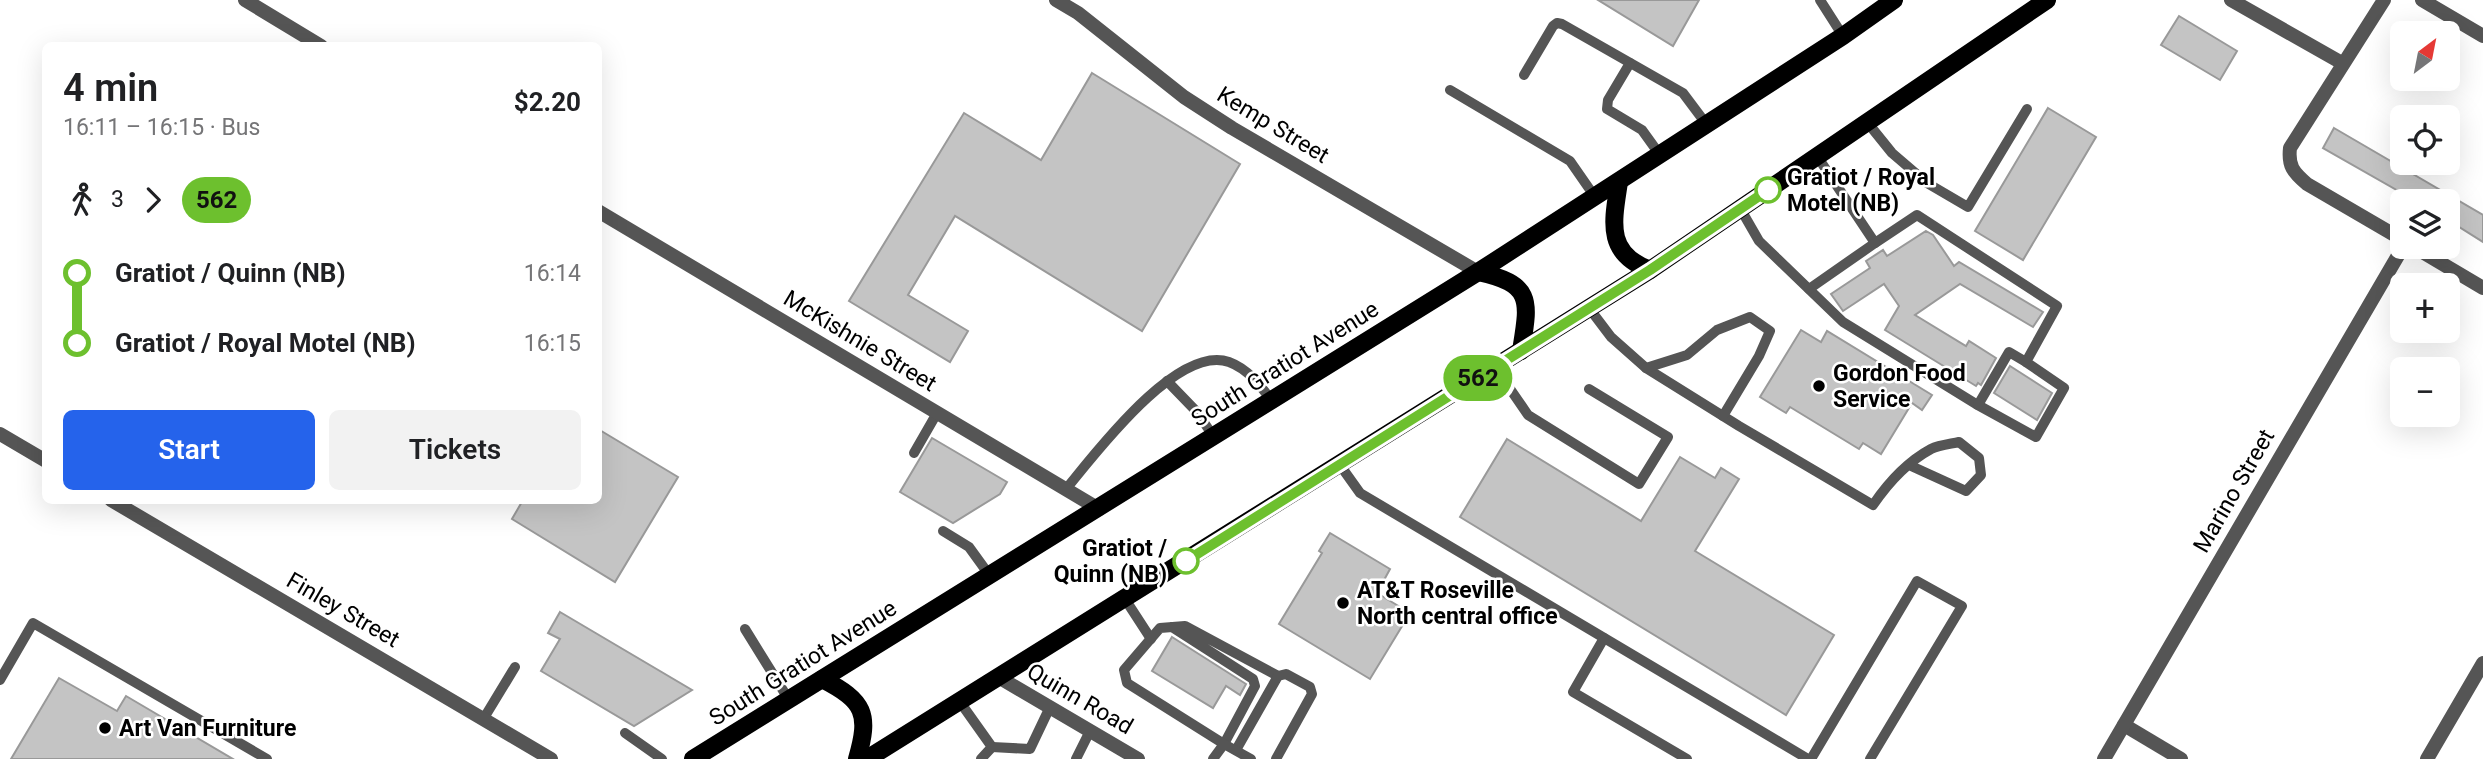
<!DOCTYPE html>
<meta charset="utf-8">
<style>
body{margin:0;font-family:Roboto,sans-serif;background:#f2f2f2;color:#202124;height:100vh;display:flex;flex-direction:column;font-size:26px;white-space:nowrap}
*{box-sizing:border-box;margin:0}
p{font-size:23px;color:#757577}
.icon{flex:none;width:38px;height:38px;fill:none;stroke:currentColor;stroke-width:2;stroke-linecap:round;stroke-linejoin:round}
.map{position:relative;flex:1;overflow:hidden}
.drawer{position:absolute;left:42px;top:42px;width:560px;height:462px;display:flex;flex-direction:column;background:#fff;border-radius:10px;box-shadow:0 7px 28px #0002}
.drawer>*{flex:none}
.badge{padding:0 14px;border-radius:23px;font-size:24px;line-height:46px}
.needle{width:46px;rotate:32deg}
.fabs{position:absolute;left:2390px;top:21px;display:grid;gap:14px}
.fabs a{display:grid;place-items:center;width:70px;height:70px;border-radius:10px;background:#fff;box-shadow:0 7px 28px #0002;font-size:35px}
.map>.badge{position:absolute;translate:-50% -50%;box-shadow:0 0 0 4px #fff}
.legs{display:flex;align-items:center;gap:10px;height:77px;padding:0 21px;font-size:23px}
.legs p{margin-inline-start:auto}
.headline{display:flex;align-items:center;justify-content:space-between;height:119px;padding:0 21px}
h1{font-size:38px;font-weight:600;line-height:52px}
.cta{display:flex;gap:14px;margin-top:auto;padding:14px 21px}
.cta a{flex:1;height:80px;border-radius:10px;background:#2563eb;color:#fff;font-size:28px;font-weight:600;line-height:80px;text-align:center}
.cta a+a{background:#f2f2f2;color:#202124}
ul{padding:0 21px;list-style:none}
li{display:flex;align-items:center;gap:24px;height:70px;font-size:26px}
li i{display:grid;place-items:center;width:10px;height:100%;margin:0 9px;background:currentColor}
li i::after{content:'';width:18px;height:18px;margin:-9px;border:5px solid;border-radius:50%;background:#fff}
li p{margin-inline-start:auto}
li:first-child i{background:linear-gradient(#0000 50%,currentColor 0)}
li:last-child i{background:linear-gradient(currentColor 50%,#0000 0)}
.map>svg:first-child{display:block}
</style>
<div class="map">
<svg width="2483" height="759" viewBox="0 0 2483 759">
<rect width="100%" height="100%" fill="#fff"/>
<!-- building -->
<g fill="#c4c4c4" stroke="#999" stroke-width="2">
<path d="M1598,0H1699L1673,46Z"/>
<path d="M2179,16L2237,51L2220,80L2161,45Z"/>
<path d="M1092,73L1240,164L1142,331L955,216L908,295L968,331L950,362L849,301L964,113L1041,160Z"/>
<path d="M2048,108L2096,137L2023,260L1975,231Z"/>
<path d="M2334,128L2483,215V242L2448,220V201H2416L2323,148Z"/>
<path d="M1926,231L1933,235L1954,266L1959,262L2043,312L2033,327L1960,284L1915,315L1966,346L1969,341L1996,358L1981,385L1978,383L1976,386L1885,330L1899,306L1884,284L1843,311L1831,294L1870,268L1866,261L1883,250L1887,256Z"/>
<path d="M1801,330L1821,342L1827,331L1932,395L1922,410L1912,403L1881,454L1863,443L1859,449L1790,407L1786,413L1760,397Z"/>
<path d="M2010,366L2052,393L2037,420L1994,393Z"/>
<path d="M598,429L678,477L615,582L512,519L523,500H598Z"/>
<path d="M932,438L1007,482L1000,494L953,523L900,492Z"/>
<path d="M1507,439L1641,521L1680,457L1715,478L1721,468L1739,479L1695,551L1834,635L1786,715L1460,517Z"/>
<path d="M1330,533L1390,569L1377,593L1410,613L1370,679L1279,624L1322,553L1319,551Z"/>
<path d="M560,612L692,690L634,726L541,671L560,639L548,633Z"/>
<path d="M1172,637L1246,684L1240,695L1226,686L1213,708L1152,671Z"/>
<path d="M59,678L117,711L126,696L233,759H11Z"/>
</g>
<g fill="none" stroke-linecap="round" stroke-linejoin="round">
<!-- lane -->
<g stroke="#555" stroke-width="10">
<path d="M1820,0L1843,36"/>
<path d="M1630,63L1608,100L1607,109L1642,130L1660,155"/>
<path d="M1524,75L1553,26L1557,23L1562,24L1683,93L1707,125"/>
<path d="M1450,90L1570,161L1595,197"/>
<path d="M1867,122L1892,153L1927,183L1968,207L2027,109"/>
<path d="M1740,208L1759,241L1843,322L1976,404L2036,437L2064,388L2026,362L2057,306L1917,215L1875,243L1817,156"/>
<path d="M1809,289L1875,243"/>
<path d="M1589,308L1611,337L1646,368L1739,426L1873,505C1888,483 1907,462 1931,449C1939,445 1950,444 1959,442L1979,458L1981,475L1966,491L1909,465"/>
<path d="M1495,367L1528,415L1639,484L1668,437L1589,389"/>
<path d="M1646,368L1687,355L1717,330L1750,317L1770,331L1759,356L1723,416"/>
<path d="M1167,381L1196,411L1214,437"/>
<path d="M1978,405L2009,352L2026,362"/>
<path d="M914,453L937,413"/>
<path d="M1340,465L1360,493L1808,759"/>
<path d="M1066,489C1095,454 1177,344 1229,362C1248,369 1260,385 1272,401"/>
<path d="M943,531L969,547L990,576"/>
<path d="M1125,599L1151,639"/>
<path d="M1172,627L1253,679L1255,686L1224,744L1127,683L1124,670L1160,628L1185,626L1278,676"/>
<path d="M745,629L789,700"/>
<path d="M1604,638L1573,692L1687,759"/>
<path d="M0,680L33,623L267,759"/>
<path d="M960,702L992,747L981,759"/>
<path d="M484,718L515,667"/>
<path d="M625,733L662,759"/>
<path d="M992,747L1030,749L1050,707"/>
<path d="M1236,750L1278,676L1286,674L1310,687L1312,694L1276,759"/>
<path d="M1076,759L1090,731"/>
<path d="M1213,759L1224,744L1251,759"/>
<path d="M1811,759L1917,581L1962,606L1870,759"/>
</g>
<!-- street -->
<g stroke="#555" stroke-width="14">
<path d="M245,0L321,46"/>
<path d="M1056,0L1078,13L1184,97L1232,128L1478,272"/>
<path d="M2231,0L2342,63"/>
<path d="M2384,0L2290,148C2288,166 2293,172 2307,184L2403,240"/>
<path d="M2422,0L2483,36"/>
<path d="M598,211L1099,509"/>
<path d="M2414,247L2483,288"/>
<path d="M0,434L46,461"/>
<path d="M111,500L551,759"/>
<path d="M1000,678L1138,759"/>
<path d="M2124,725L2181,759"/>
<path d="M2104,759L2403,247"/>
<path d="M2427,759L2483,663"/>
</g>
<!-- primary -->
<g stroke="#000" stroke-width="18">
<path d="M1619,182C1613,222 1605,253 1650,270"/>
<path d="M1478,272C1534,284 1529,301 1521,351"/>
<path d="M822,679C865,701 870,714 857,759"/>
<path d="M693,759L1478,272L1843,36L1894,0"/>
<path d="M867,759L1650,270L2047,0"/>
</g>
</g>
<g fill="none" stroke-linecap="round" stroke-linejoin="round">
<defs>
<path id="line-1" d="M1186,561L1650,270L1768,190"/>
</defs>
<!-- line-1 casing -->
<use href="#line-1" stroke="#fff" stroke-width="16"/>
<!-- line-1 -->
<use href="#line-1" stroke="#6dc02e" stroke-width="10"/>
</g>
<!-- markers -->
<g fill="#fff" stroke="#6dc02e" stroke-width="3.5">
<circle cx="1768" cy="190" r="12"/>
<circle cx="1186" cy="561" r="12"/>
</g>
<g fill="#000" stroke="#fff" stroke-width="2.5">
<circle cx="1819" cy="386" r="7"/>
<circle cx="1343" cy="603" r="7"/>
<circle cx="105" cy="728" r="7"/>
</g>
<g text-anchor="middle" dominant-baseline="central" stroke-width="5" stroke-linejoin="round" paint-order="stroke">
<!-- street labels -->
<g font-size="23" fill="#000" stroke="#fff">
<text transform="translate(1273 125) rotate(31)">Kemp Street</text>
<text transform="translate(860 341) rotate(31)">McKishnie Street</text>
<text transform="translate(1285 364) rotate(-32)">South Gratiot Avenue</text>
<text transform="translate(2234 491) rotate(-60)">Marino Street</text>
<text transform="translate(343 610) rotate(30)">Finley Street</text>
<text transform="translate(803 663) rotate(-32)">South Gratiot Avenue</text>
<text transform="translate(1080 699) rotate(30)">Quinn Road</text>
</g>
<!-- stop labels -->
<g font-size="23" font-weight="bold" fill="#000" stroke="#fff" text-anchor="start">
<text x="1787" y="177">Gratiot / Royal<tspan x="1787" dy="26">Motel (NB)</tspan></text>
<text x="1167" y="548" text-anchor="end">Gratiot /<tspan x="1167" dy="26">Quinn (NB)</tspan></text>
</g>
<!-- poi labels -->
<g font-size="23" font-weight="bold" fill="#000" stroke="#fff" text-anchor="start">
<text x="1833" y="373">Gordon Food<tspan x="1833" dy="26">Service</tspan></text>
<text x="1357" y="590">AT&amp;T Roseville<tspan x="1357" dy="26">North central office</tspan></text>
<text x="119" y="728">Art Van Furniture</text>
</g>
</g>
</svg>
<div class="fabs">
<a><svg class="needle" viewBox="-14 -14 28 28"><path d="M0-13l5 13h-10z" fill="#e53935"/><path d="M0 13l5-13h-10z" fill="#757577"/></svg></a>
<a><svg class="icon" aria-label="locate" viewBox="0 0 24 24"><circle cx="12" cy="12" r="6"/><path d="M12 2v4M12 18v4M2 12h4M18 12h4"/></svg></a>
<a><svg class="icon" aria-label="layers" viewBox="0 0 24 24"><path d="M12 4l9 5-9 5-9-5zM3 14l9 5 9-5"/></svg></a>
<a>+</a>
<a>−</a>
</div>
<b class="badge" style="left:1478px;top:378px;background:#6dc02e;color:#111">562</b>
<section class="drawer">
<div class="headline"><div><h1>4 min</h1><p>16:11 – 16:15 · Bus</p></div><b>$2.20</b></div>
<div class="legs"><svg class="icon" aria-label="walk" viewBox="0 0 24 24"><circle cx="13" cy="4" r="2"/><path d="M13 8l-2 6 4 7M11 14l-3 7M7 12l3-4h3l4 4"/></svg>3<svg class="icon" aria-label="forward" viewBox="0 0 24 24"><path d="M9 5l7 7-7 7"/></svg><b class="badge" style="background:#6dc02e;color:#111">562</b></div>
<ul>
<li><i style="color:#6dc02e"></i><b>Gratiot / Quinn (NB)</b><p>16:14</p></li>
<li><i style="color:#6dc02e"></i><b>Gratiot / Royal Motel (NB)</b><p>16:15</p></li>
</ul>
<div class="cta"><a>Start</a><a>Tickets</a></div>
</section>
</div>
